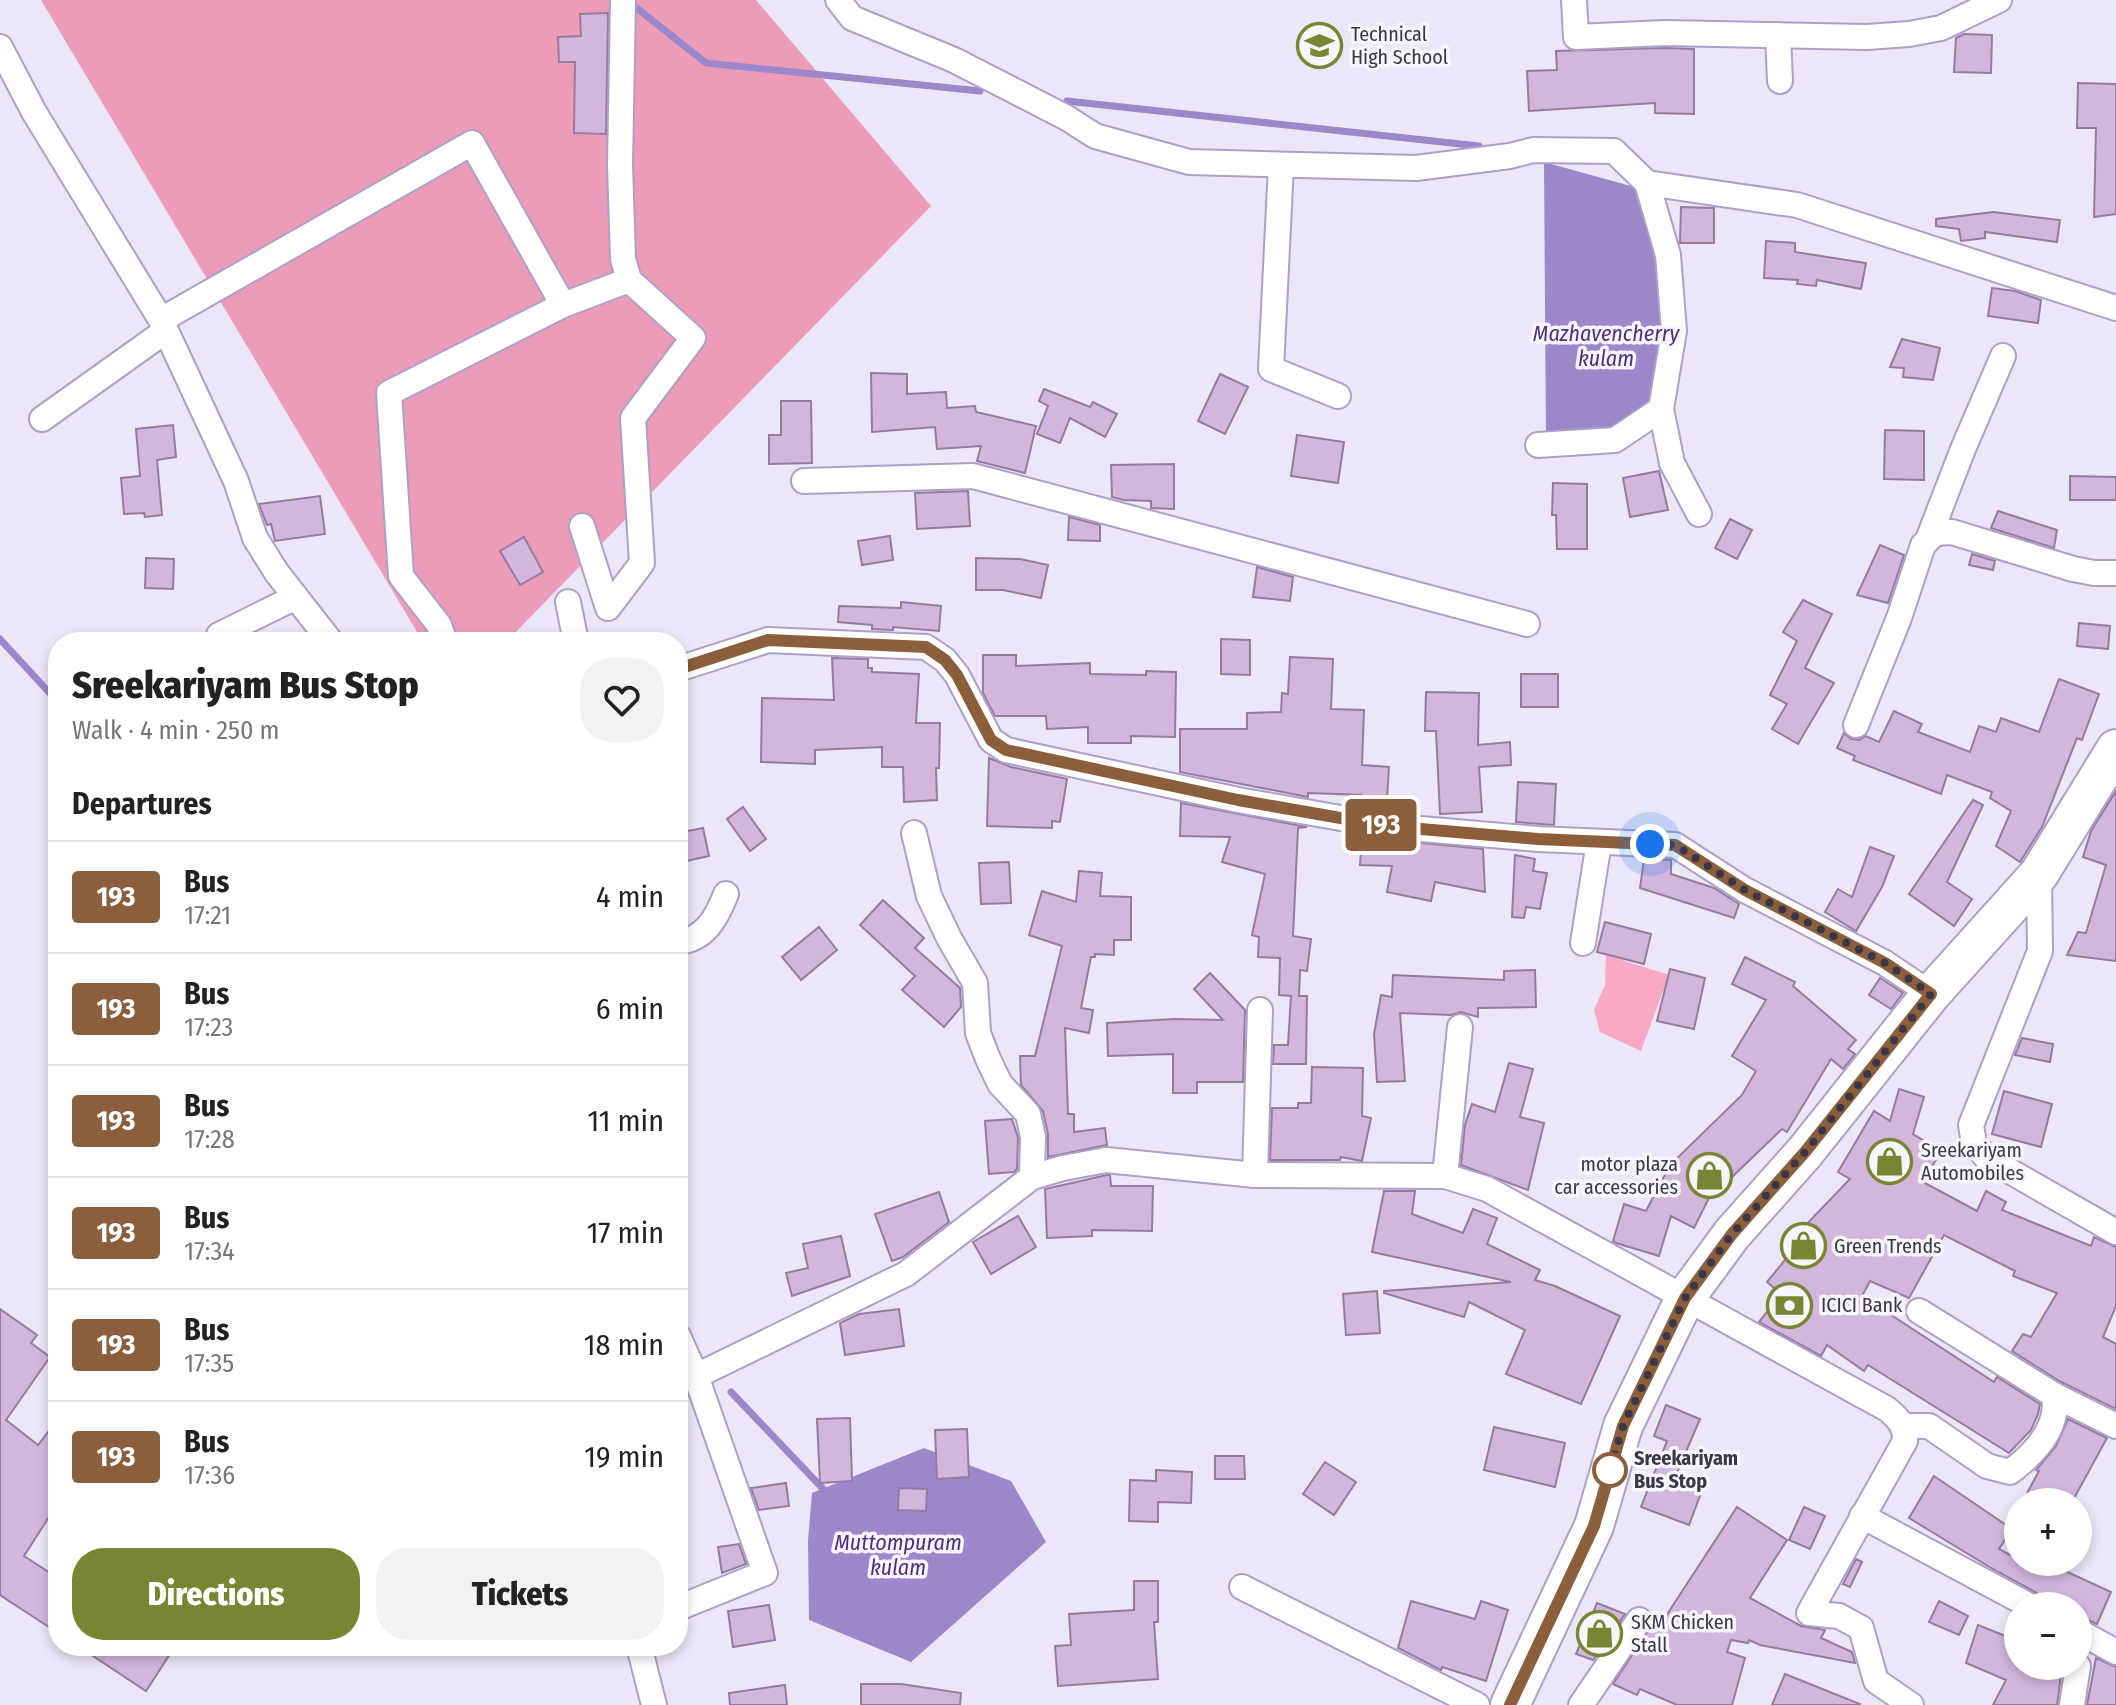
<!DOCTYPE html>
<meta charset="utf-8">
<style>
body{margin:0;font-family:"Fira Sans Condensed",sans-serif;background:#f2f2f2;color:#222;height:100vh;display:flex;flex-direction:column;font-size:30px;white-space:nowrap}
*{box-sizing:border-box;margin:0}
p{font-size:26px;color:#767676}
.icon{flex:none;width:44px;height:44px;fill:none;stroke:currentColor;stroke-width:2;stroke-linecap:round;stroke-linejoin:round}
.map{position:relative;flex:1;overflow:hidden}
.details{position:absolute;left:48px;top:632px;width:640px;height:1024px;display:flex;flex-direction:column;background:#fff;border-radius:32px;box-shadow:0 4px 12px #0003}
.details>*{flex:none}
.badge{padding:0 16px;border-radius:6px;font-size:28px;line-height:52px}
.fabs{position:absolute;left:2004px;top:1488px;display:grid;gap:16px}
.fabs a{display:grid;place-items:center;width:88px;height:88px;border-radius:50%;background:#fff;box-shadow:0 4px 12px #0003;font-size:40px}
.you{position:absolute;width:40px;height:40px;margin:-20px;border:6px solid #fff;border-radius:50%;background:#1a73e8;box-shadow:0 0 0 12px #1a73e833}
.map>.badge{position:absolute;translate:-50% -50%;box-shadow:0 0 0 4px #fff}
h2{padding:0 24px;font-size:30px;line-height:72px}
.round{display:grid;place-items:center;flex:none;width:84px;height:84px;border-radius:32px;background:#f2f2f2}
.head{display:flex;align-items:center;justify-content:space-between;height:136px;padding:0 24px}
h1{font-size:38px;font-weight:800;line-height:60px}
.cta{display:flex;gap:16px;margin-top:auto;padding:16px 24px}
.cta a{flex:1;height:92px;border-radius:32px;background:#788634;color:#fff;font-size:32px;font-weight:800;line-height:92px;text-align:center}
.cta a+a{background:#f2f2f2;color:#222}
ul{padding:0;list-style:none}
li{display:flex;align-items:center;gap:24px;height:112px;padding:0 24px;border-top:2px solid #e0e0e0}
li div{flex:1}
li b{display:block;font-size:30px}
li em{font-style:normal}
li .badge{min-width:88px;font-weight:700;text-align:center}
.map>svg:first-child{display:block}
</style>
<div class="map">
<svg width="2116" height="1705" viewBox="0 0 2116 1705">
<rect width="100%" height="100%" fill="#ebe6f8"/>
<!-- green -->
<path fill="#faa9c4" d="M1606,955L1669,975L1641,1051L1600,1032L1594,1010L1605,985Z"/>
<!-- forest -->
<path fill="#ed9cb7" d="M41,0H756L931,206L506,642H423Z"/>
<!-- water -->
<g fill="#9c87cb">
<path d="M1544,162L1638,188L1664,298L1665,331L1647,418L1628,440H1546Z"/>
<path d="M924,1448L1011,1481L1046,1542L911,1662L809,1620L808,1541L812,1493Z"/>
</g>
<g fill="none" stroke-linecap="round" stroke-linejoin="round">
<!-- stream -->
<g stroke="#9c87cb" stroke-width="7">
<path d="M629,2L706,63L980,91"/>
<path d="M1067,101L1479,146"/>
<path d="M0,639L58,702"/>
<path d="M731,1392L829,1495"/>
</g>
</g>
<!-- building -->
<g fill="#d3b6dc" stroke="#967b9e" stroke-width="2">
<path d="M608,13L606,134L574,133L575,62H559L558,37L581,36L580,14Z"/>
<path d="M1964,34L1992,35L1991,73L1954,72L1956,38Z"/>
<path d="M1665,48L1694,49V114L1655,113V103L1529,111L1527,71L1557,70L1556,51Z"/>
<path d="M2078,83L2116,84V214L2094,217L2096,128H2077Z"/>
<path d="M1681,207L1714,208V243H1680Z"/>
<path d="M1993,212L2060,220L2057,242L1985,232V238L1961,241L1959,229L1936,226V219Z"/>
<path d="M1766,241L1795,243V252L1866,263L1861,289L1817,280L1816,286L1797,284L1798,280L1764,278Z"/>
<path d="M1992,288L2015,291L2041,300L2038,323L1988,316Z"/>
<path d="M1902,339L1940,348L1933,380L1903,377L1904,368L1890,367Z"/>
<path d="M871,373L907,374V394L946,392L947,408L975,406L976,412L1036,426L1025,473L977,461L981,446L937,449L935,427L872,432Z"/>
<path d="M1220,374L1248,387L1225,434L1198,421Z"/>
<path d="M1044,389L1090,407L1093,402L1117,414L1105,437L1070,418L1060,443L1037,434L1048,406L1039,401Z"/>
<path d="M781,401H811L812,463L769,464V435H781Z"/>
<path d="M173,425L176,457L157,460L162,515L145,517L144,513L124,514L121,478L140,476L136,429Z"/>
<path d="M1885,430L1924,431V480L1884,479Z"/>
<path d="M1297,435L1344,442L1338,483L1291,476Z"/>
<path d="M1174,464V509L1151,508V501L1123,500L1112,497L1111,465Z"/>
<path d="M1659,471L1668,510L1630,517L1623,478Z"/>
<path d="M2070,476L2116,477V500H2070Z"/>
<path d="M1553,483L1587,484V549H1557L1556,515H1552Z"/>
<path d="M968,491L970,526L917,529L915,493Z"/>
<path d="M320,496L325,534L275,541L271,524L267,525L259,504Z"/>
<path d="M1998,511L2057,530L2054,548L1991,528Z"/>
<path d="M1069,517L1100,525V541L1068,540Z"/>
<path d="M1730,519L1752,530L1737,559L1715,548Z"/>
<path d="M890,536L893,560L862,565L858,541Z"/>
<path d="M524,537L543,572L520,585L500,551Z"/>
<path d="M1880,545L1904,555L1888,603L1857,595Z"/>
<path d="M1972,554L1995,561L1993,570L1969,565Z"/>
<path d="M146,558L174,559L173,589L145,588Z"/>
<path d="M976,558L1020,559L1048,565L1041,598L1003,590H976Z"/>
<path d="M1257,567L1293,577L1290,601L1253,597Z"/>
<path d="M1803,600L1832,614L1805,668L1834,683L1798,744L1772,729L1787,704L1770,695L1797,641L1783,632Z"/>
<path d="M901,602L941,606L939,631L893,627V630L872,629V625L838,622L839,606L901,608Z"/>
<path d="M2079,623L2110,626L2108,649L2077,646Z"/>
<path d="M1221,639L1250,640V675L1221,674Z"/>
<path d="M983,655H1016V666L1090,663V674L1146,675V671L1176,672L1175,737L1131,736V743H1088V727L1047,729L1046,716H995L983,693Z"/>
<path d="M1290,657L1333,659L1331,709L1364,710L1362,765L1389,767L1387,800L1362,798V795L1308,793V797L1180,772V729H1247V713L1281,712L1282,693L1288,694Z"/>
<path d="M832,658L868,659V668H872V672L919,674L916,723H940L939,768H936L937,800L904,802L903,767H882V747L815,750V764L761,762L762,698L834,700Z"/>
<rect x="1521" y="674" width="37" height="33"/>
<path d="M2059,679L2099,694L2082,740L2077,738L2042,827L2020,862L1996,846L2011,811L1990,798L1992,792L1947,775L1941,794L1853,760L1855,756L1837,748L1844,733L1851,739L1859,740L1866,736L1879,742L1894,711L1922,724L1918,732L1970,752L1979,726L1996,732L2001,718L2039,732Z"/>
<path d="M1426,692L1479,693L1478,745L1510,742L1511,765L1479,767L1482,812L1440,814L1436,731H1425Z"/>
<path d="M989,758L1011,767L1067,779L1060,822L1052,821V828L987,826Z"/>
<path d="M1518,782L1556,784L1554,825L1516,822Z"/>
<path d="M2116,791V961L2067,955L2078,932L2086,933L2106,865L2083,857L2091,831Z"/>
<path d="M1973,800L1983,805L1947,882L1972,899L1954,926L1909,894Z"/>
<path d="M1181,803L1307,827L1298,828L1293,936L1311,939L1307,971L1300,970L1299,996H1307L1306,1064H1273L1274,1045H1288L1291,996L1279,995L1280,958L1258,957L1259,937L1252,935L1265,874L1222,862L1230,837L1180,836Z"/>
<path d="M743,807L766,839L750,851L727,819Z"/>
<path d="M703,828L709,856L678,863V833Z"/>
<path d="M1362,837L1483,849L1485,892L1435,882L1431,901L1387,892L1392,866L1360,865Z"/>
<path d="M1870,847L1894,856L1882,887L1856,931L1825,912L1838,889L1852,897Z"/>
<path d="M1515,855L1535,859L1533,871L1547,873L1540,909L1526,907L1524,918L1512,917Z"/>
<path d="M1644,859L1671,860V874L1714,888L1739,904L1734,918L1640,888Z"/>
<path d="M1009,862L1011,903L981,904L979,863Z"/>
<path d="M1079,871L1102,873L1100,896L1131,897V940H1114V955L1095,954V957H1091L1081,1008L1093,1010L1089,1033L1065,1028L1068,1114H1074V1132L1105,1128L1107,1145L1048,1157V1134L1043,1111L1021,1085L1020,1056H1035L1062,946L1029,935L1042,891L1076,902Z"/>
<path d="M883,900L924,938L915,948L960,988L961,1007L944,1027L902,990L915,976L860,925Z"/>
<path d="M1605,922L1651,934L1644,964L1597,952Z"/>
<path d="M819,927L837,950L801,980L782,957Z"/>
<path d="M1745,957L1795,982L1793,986L1856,1040L1848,1049L1855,1054L1843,1069L1831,1059L1787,1132L1782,1129L1731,1178L1723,1170L1694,1228L1671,1216L1659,1256L1616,1243L1613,1241L1624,1204L1646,1211L1670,1165L1742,1095L1756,1071L1732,1056L1766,1000L1732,984Z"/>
<path d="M1670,969L1705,978L1694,1029L1657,1021Z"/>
<path d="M1535,970L1536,1007L1478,1008V1017L1461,1012L1451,1015L1400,1013L1405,1081L1377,1082L1374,1034L1381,995L1392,997L1393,975L1504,980V971Z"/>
<path d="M1210,973L1245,1010L1243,1082H1197V1093H1173V1054L1108,1056L1107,1023L1174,1019L1223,1020L1194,989Z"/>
<path d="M1880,978L1903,993L1891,1009L1869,995Z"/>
<path d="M2022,1038L2053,1044L2050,1062L2015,1055Z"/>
<path d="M1509,1063L1533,1069L1520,1117L1544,1123L1528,1190L1461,1165L1465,1125L1472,1104L1495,1112Z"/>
<path d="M1312,1067L1363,1068L1362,1116L1371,1118L1362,1161L1341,1157L1340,1160H1270L1272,1108H1298V1103H1311Z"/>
<path d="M1899,1089L1924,1097L1913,1134L1941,1151L1923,1182L1977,1211L1986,1191L2006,1202L2002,1210L2091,1246L2094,1237L2116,1247V1306L2103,1337L2116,1344V1409L2061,1382L2012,1351L2023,1334L2031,1337L2057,1293L2013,1276L2015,1271L1944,1235L1909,1298L1870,1281L1862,1296L1994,1382L1997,1377L2040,1404L2038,1414L2031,1430L2009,1453L1868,1365L1864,1371L1827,1345L1821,1356L1759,1322L1781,1294L1767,1282L1807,1233L1802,1229L1850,1179L1838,1172L1874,1111L1890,1121Z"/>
<path d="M2004,1091L2052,1104L2041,1147L1992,1134Z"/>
<path d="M1012,1119L1018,1138L1017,1169L1014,1172L989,1174L985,1121Z"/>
<path d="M1107,1175H1110L1111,1186H1153L1152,1231L1092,1230V1236L1047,1238L1045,1189Z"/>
<path d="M1384,1191H1415L1412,1214L1463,1233L1473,1209L1497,1218L1487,1244L1540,1270L1535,1280L1555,1286L1620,1316L1581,1404L1506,1374L1525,1330L1469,1302L1464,1317L1384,1293V1291L1511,1282L1372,1252Z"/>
<path d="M939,1192L949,1222L903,1257L892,1261L875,1214Z"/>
<path d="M1018,1216L1036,1247L991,1274L973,1242Z"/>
<path d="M841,1236L850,1276L792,1296L786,1273L808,1268L803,1244Z"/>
<path d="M1377,1291L1380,1333L1346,1335L1343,1294Z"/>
<path d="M0,1309L37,1335L31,1343L50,1357L6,1420L38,1445L58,1419V1503L24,1556L58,1578V1633L0,1595Z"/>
<path d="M899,1309L904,1346L845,1355L840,1323L859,1314Z"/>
<path d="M1666,1405L1700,1419L1673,1482L1701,1493L1689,1525L1641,1507L1667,1441L1654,1436Z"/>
<path d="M850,1418L852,1481L820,1483L817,1419Z"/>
<path d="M2068,1419L2107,1438L2072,1502H2044L2027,1493L2039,1471L2036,1470L2056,1446Z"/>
<path d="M1494,1427L1565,1443L1555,1487L1484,1470Z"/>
<path d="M967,1429L969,1477L937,1479L935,1430Z"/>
<path d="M1215,1456H1244L1245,1479H1215Z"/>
<path d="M1325,1462L1356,1482L1334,1515L1303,1494Z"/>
<path d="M1156,1470L1192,1472L1191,1503L1158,1502V1522L1129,1521L1130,1480L1156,1481Z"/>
<path d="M1934,1476L2012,1529L1999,1549L2018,1559V1562H2067L2063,1570L2111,1592L2097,1624L2078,1616V1606L2045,1605L2037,1593L1991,1568L1909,1518Z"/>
<path d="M786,1483L789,1506L759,1510L751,1488Z"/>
<path d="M899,1488L927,1489L926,1511L898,1510Z"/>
<path d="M1737,1507L1787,1540L1750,1598L1801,1626L1825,1630L1821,1638L1852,1652L1855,1663L1760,1645L1749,1640L1748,1643L1731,1640L1727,1652L1745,1658L1732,1705H1677L1640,1689L1637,1695L1613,1684L1658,1616L1664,1619Z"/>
<path d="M1804,1507L1825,1516L1810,1549L1789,1540Z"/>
<path d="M739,1544L746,1564L722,1573L718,1547Z"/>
<path d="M1856,1559L1862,1562L1850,1587L1843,1584Z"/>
<path d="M1134,1581H1158V1622H1154L1158,1679L1058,1686L1055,1646L1071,1645L1069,1614L1134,1610Z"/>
<path d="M1411,1601L1475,1619L1481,1601L1508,1610L1486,1681L1442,1667L1441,1670L1398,1648Z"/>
<path d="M1939,1601L1968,1616L1959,1635L1929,1622Z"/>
<path d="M1597,1603L1625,1614L1593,1660L1576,1654Z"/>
<path d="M769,1605L775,1640L733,1647L728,1611Z"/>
<path d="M1978,1625L2018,1641V1666H2044L2061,1675L2057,1705H1993L2006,1680L1966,1663Z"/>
<path d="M78,1646H158L170,1654L146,1691Z"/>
<path d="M2096,1658L2116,1667V1705H2087Z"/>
<path d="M1785,1674L1860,1704L1859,1705H1772Z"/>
<path d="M861,1684H901L961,1693L960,1705H861Z"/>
<path d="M785,1685L787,1705H730L729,1693Z"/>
</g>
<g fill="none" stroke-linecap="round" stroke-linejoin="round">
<defs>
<g id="minor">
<path d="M838,0L852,18L954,60L1067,118L1095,136L1189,162L1416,168L1510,156L1533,150L1614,151L1647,183L1668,255L1674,331L1661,409L1615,440L1538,445"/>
<path d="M1574,0L1576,37L1665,33L1867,37L1909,34L1941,28L1999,0"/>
<path d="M1778,35L1780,81"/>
<path d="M0,47L34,112L161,320L236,481L255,538L277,573L331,642"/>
<path d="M1281,165L1271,369L1338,396"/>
<path d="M1647,183L1797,205L2116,308"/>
<path d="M161,320L472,143L563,305"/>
<path d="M1661,409L1672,463L1699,514"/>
<path d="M42,419L164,332"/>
<path d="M804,481L973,476L1527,624"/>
<path d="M582,526L608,608L642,563L633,418L693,338L629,280L623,259L620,165L623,0"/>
<path d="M1929,537L1963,449L2003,356"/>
<path d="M568,602L576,642"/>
<path d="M219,635L296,597"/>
<path d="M445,642L439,625L401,576L389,393L563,305L629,280"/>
<path d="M678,669L768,640L926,647L945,660L957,675L991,740L1006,750L1238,800L1386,826L1538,839L1675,845L1745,890L1885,963L1931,994"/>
<path d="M1856,725L1899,618L1923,545L1935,533L1952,532L2073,569L2094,573H2116"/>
<path d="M914,833L929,896L949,938L975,983L978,1033L988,1059L1000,1084L1028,1114L1033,1137L1032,1177"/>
<path d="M2039,874L2040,951L1971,1125L1974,1144L1987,1158L2116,1232"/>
<path d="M678,942C705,940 717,917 726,894"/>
<path d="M1583,943L1599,842"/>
<path d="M1255,1175L1260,1010"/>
<path d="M1445,1176L1460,1027"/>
<path d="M678,1336L696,1376L765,1573L678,1608"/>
<path d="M696,1376L906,1274L1032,1177L1063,1168L1106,1160L1255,1175L1445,1176L1487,1189L1887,1409C1898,1418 1906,1426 1905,1441L1809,1613L1839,1616L1861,1628L1876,1681L1911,1705"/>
<path d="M2054,1395L2116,1426"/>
<path d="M1903,1426H1929L1987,1466L2010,1472C2034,1454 2060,1427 2054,1395L1919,1311"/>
<path d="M1862,1516L2030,1606"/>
<path d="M1242,1587L1477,1705"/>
<path d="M2078,1631L2116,1652"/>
<path d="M639,1646L654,1705"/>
<path d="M1581,1705L1639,1620"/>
<path d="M2072,1705L2078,1666"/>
</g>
<path id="primary" d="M1510,1705L1594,1526L1623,1426L1685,1298L1732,1234L1805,1152L1931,994L2039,874L2116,749"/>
</defs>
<!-- minor casing -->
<use href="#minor" stroke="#aca0ca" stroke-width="28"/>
<!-- primary casing -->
<use href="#primary" stroke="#aca0ca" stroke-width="42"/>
<!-- minor -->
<use href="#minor" stroke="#fff" stroke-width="24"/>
<!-- primary -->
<use href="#primary" stroke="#fff" stroke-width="38"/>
</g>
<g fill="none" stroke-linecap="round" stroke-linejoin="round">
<defs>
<path id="line" d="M678,669L768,640L926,647L945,660L957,675L991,740L1006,750L1238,800L1386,826L1538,839L1675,845L1745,890L1885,963L1931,994L1805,1152L1732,1234L1685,1298L1623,1426L1594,1526L1510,1705"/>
</defs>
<!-- line casing -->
<use href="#line" stroke="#fff" stroke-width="18"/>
<!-- line -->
<use href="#line" stroke="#8b5e3c" stroke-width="12"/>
<!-- walk -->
<path stroke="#3b3647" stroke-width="8" stroke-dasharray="0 14.4" d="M1610,1470L1608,1476L1623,1426L1685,1298L1732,1234L1805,1152L1931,994L1885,963L1745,890L1675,845L1650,844"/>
</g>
<!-- icons -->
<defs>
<symbol id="school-ring" viewBox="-11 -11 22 22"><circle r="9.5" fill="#f7f5fe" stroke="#788634" stroke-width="1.5"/><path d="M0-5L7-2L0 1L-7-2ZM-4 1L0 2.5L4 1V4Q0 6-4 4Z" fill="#788634"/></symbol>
<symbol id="shop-ring" viewBox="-11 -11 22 22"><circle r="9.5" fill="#f7f5fe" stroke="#788634" stroke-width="1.5"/><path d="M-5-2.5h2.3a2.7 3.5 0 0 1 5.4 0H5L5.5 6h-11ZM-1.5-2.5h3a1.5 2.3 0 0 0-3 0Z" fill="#788634"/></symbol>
<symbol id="bank-ring" viewBox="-11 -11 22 22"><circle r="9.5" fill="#f7f5fe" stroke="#788634" stroke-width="1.5"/><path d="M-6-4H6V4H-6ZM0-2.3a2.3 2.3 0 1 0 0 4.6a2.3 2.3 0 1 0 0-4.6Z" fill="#788634"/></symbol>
</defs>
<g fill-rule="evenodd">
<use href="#school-ring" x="1294" y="20" width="51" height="51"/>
<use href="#shop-ring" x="1864" y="1136" width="51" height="51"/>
<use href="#shop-ring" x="1684" y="1150" width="51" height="51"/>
<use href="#shop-ring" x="1778" y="1220" width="51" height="51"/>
<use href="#bank-ring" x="1764" y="1280" width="51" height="51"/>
<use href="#shop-ring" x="1574" y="1608" width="51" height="51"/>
</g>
<!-- markers -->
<circle fill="#fff" stroke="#8b5e3c" stroke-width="4" cx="1610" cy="1470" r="16"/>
<g text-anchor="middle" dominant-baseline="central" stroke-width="7" stroke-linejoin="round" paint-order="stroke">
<!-- poi labels -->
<g font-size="20" fill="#3b3647" stroke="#f7f5fe" text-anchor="start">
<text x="1351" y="34">Technical<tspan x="1351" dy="23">High School</tspan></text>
<text x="1921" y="1150">Sreekariyam<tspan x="1921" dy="23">Automobiles</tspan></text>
<text x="1678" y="1164" text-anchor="end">motor plaza<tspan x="1678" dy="23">car accessories</tspan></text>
<text x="1834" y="1246">Green Trends</text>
<text x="1821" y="1305">ICICI Bank</text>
<text x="1631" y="1622">SKM Chicken<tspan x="1631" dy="23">Stall</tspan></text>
</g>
<!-- stop labels -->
<g font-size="20" font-weight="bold" fill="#3b3647" stroke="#f7f5fe" text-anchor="start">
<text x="1634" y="1458">Sreekariyam<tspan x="1634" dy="23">Bus Stop</tspan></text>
</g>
<!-- water labels -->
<g font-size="22" font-style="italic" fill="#4e2e7f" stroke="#f7f5fe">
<text x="1606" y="333">Mazhavencherry<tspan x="1606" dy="25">kulam</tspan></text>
<text x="898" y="1542">Muttompuram<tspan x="898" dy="25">kulam</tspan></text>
</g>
</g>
</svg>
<div class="fabs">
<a>+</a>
<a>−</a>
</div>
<div class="you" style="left:1650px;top:844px"></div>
<b class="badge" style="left:1381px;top:825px;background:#8b5e3c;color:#fff">193</b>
<section class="details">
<div class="head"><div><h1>Sreekariyam Bus Stop</h1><p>Walk · 4 min · 250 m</p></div><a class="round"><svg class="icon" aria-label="heart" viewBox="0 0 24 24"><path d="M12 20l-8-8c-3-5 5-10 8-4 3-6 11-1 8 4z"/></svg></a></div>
<h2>Departures</h2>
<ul>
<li><span class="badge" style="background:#8b5e3c;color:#fff">193</span><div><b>Bus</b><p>17:21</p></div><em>4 min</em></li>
<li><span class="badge" style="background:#8b5e3c;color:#fff">193</span><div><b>Bus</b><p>17:23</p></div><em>6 min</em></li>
<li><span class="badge" style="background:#8b5e3c;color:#fff">193</span><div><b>Bus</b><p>17:28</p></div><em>11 min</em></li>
<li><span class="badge" style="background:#8b5e3c;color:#fff">193</span><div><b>Bus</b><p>17:34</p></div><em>17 min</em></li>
<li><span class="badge" style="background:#8b5e3c;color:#fff">193</span><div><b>Bus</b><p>17:35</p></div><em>18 min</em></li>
<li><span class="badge" style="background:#8b5e3c;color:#fff">193</span><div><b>Bus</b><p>17:36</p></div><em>19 min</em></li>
</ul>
<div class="cta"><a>Directions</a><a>Tickets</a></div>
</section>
</div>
